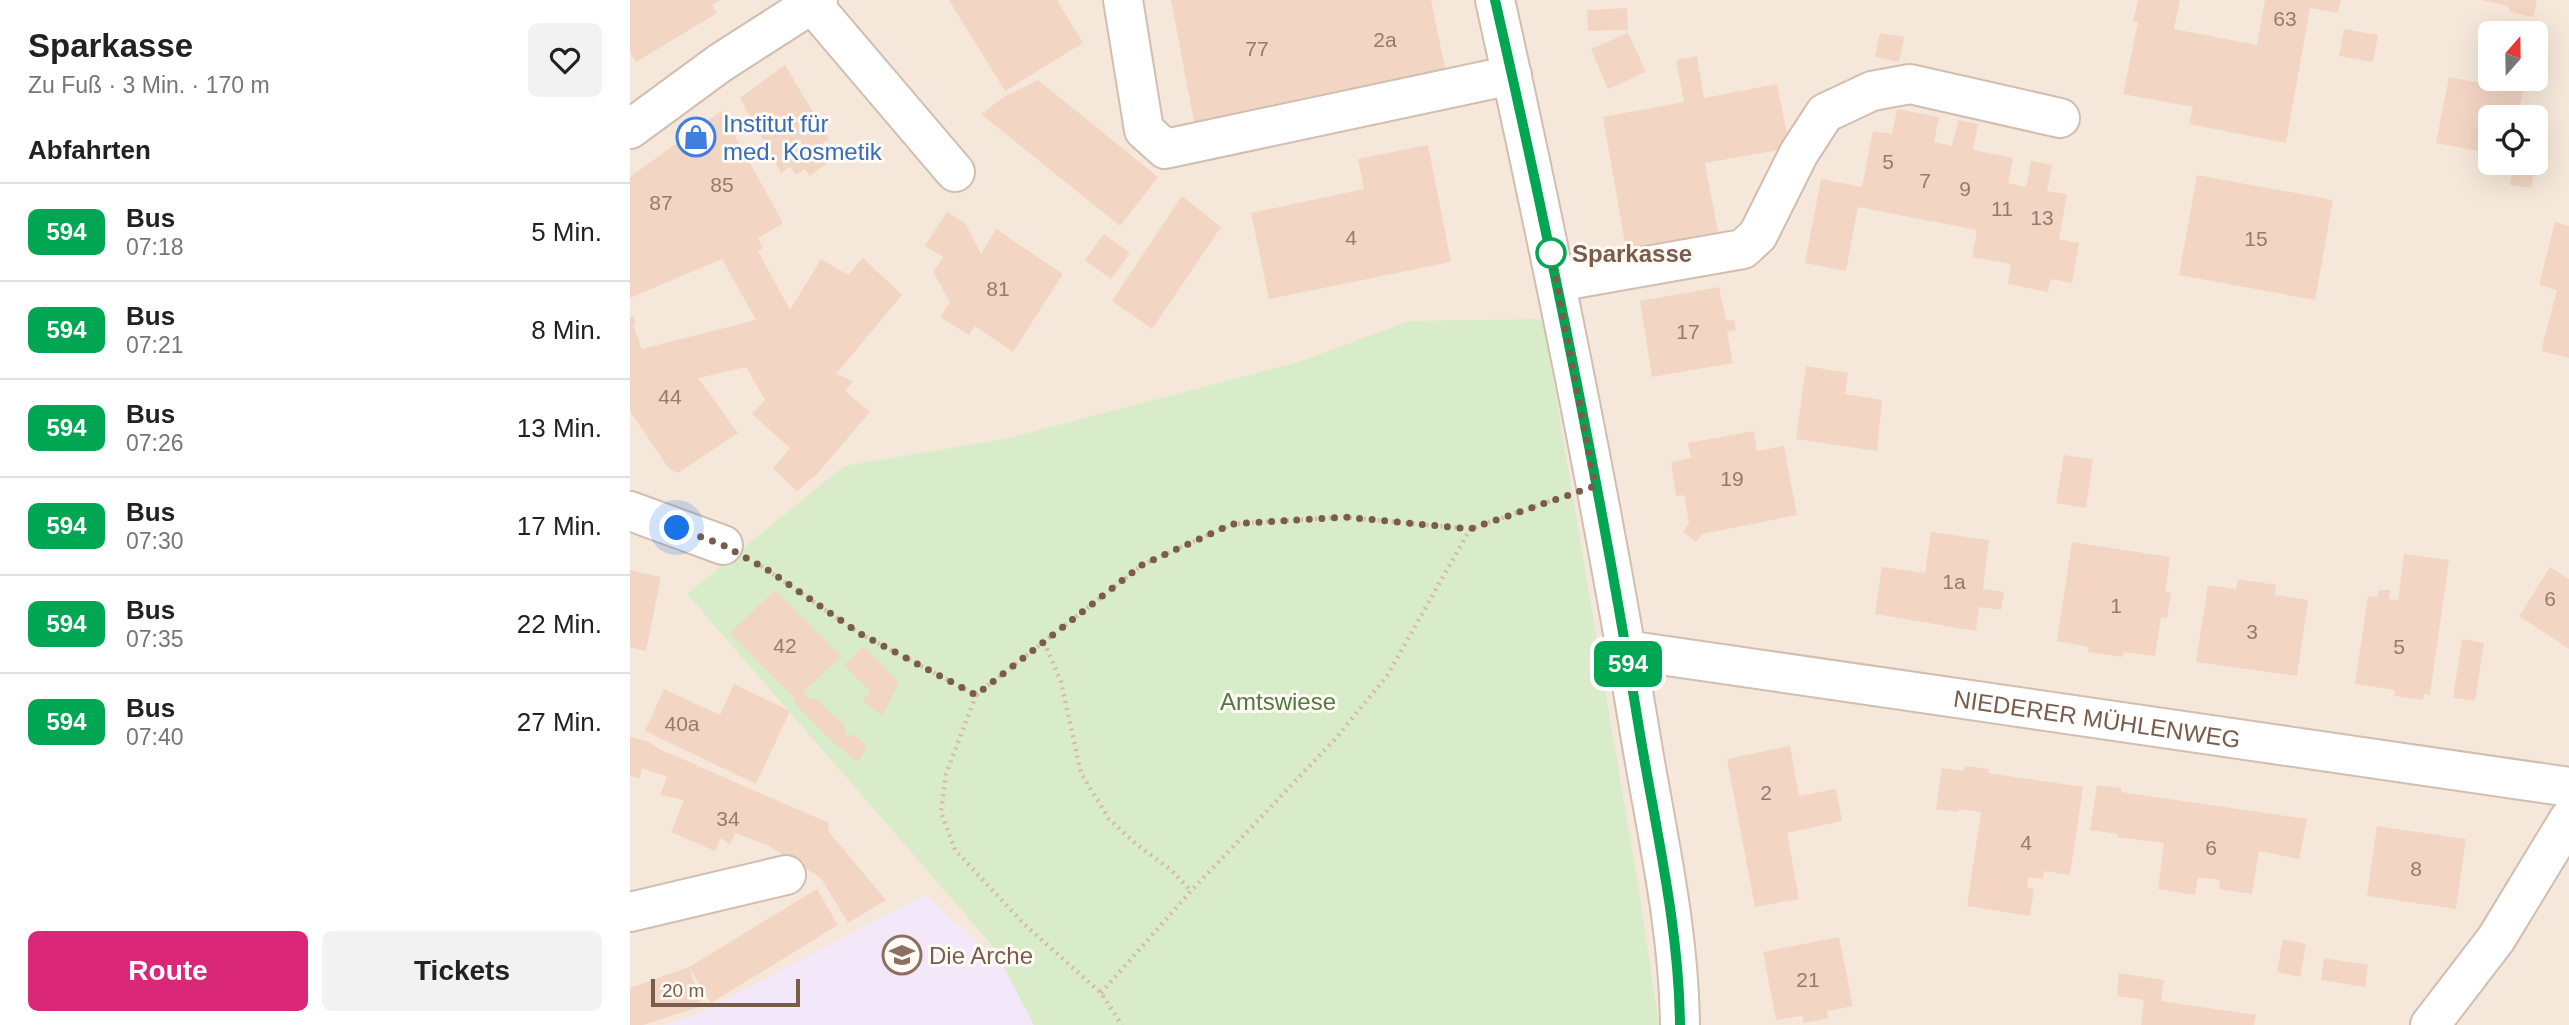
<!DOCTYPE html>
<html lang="de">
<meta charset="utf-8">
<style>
body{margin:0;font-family:Arial,sans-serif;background:#f2f2f2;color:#222;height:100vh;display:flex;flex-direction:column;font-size:26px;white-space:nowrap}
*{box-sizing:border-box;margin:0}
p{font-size:23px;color:#767676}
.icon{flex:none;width:38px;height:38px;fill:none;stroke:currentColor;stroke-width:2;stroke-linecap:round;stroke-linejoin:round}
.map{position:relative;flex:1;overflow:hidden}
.side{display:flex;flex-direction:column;background:#fff;width:630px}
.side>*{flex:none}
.badge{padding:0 14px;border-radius:10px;font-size:24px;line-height:46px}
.needle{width:46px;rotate:20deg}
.fabs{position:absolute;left:1848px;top:21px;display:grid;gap:14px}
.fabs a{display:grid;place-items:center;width:70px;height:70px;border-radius:10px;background:#fff;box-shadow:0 7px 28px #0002;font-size:35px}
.scale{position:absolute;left:21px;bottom:18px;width:149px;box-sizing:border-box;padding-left:7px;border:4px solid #7a5c4d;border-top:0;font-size:19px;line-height:24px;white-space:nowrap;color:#7a5c4d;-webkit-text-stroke:5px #fffaf3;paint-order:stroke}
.you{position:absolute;width:35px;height:35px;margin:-18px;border:5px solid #fff;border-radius:50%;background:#1a73e8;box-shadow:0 0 0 10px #1a73e833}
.map>.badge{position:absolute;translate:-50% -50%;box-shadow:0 0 0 4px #fff}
h2{padding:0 28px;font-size:26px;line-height:63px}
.round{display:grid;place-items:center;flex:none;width:74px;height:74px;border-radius:10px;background:#f2f2f2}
.head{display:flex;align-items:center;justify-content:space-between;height:119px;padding:0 28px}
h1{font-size:33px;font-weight:800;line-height:52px}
.primary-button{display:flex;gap:14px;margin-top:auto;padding:14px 28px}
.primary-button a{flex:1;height:80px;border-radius:10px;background:#db2777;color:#fff;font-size:28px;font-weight:800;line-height:80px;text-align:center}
.primary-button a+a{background:#f2f2f2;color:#222}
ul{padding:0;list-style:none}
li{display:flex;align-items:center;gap:21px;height:98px;padding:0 28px;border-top:2px solid #e0e0e0}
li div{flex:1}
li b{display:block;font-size:26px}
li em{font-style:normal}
li .badge{min-width:77px;font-weight:700;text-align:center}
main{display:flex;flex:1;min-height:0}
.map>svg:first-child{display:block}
</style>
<main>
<section class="side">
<div class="head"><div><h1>Sparkasse</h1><p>Zu Fuß · 3 Min. · 170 m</p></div><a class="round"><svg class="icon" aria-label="heart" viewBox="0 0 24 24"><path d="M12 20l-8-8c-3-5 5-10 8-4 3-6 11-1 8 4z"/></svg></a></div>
<h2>Abfahrten</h2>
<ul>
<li><span class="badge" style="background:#00a651;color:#fff">594</span><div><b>Bus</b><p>07:18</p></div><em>5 Min.</em></li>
<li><span class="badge" style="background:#00a651;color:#fff">594</span><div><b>Bus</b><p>07:21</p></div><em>8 Min.</em></li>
<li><span class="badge" style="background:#00a651;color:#fff">594</span><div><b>Bus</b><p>07:26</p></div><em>13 Min.</em></li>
<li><span class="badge" style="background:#00a651;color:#fff">594</span><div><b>Bus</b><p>07:30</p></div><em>17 Min.</em></li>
<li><span class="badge" style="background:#00a651;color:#fff">594</span><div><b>Bus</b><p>07:35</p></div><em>22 Min.</em></li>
<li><span class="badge" style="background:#00a651;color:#fff">594</span><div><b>Bus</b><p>07:40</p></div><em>27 Min.</em></li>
</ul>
<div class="primary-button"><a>Route</a><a>Tickets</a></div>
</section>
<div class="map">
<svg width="1939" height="1025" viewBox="0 0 1939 1025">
<rect width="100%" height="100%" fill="#fdf6ec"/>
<!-- residential -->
<path fill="#f5e8da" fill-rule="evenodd" d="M0,0H1939V1025H0ZM1860,33H1906V79H1860ZM1860,117H1906V163H1860Z"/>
<!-- education -->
<path fill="#f3e8fa" d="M295,895L442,1025H33L66,1015Z"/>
<!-- green -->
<path fill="#d8ecc9" d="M913,319L1009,891L1029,1025H404L362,945L57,594L214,466L375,439L669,362L779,321Z"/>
<!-- building -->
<g fill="#f3d5c3">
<path d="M0,0H90L82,5L87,13L6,62L0,52Z"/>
<path d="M319,0H427L453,43L375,91Z"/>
<path d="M541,0H801L817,77L565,127Z"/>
<path d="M1508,0H1550L1544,29L1627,45L1635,0H1711L1708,13L1680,8L1656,143L1559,124L1563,107L1493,94L1508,22H1503Z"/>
<path d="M1852,0H1907L1903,17L1881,12L1877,6Z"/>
<path d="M997,8L998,30L958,31L957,10Z"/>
<path d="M1714,29L1748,35L1743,62L1709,56Z"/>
<path d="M998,33L1016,72L978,89L961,49Z"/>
<path d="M1250,33L1274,37L1269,62L1245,57Z"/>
<path d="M1067,56L1074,98L1147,84L1160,148L1075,163L1088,232L1057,238L1058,246L1032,251L1031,243L996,249L973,117L1054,102L1046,60Z"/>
<path d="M155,65L199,139L190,145L201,160L180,176L175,169L166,175L160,167L151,173L110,98Z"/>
<path d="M1819,77L1893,91L1888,117H1860V153L1806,143Z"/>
<path d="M408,80L528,177L490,226L351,114L374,97Z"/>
<path d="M1267,109L1309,117L1304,142L1322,146L1328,120L1348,124L1343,150L1383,158L1378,183L1396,187L1401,161L1422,165L1417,191L1437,194L1429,239L1449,243L1442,283L1421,279L1418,292L1378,284L1381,264L1342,257L1347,230L1228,207L1216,271L1175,263L1191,179L1232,187L1243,131L1262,134Z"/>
<path d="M91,111L152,221V224L128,238L133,248L128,251L160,310L191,259L218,275L233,258L272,295L206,374L223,381L215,391L240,412L186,475L167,491L143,468L160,448L122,414L135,400L116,367L68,378L108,433L48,473L39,469L0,411V318L3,316L6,324L3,325L12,349L126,320L92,259L0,298V177Z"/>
<path d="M1906,122L1913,124L1907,157H1906Z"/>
<path d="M798,145L821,262L639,299L621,213L734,189L728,159Z"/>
<path d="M1884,163H1906L1901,188L1880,185Z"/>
<path d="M1567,175L1703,200L1685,300L1549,275Z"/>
<path d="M552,196L591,227L522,329L482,301Z"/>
<path d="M317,212L335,223L351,254L366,229L433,274L383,352L345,326L339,335L310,317L320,302L303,272L313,257L295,246Z"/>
<path d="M1925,222L1939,226V358L1911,351L1927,290L1909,285Z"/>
<path d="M474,234L500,253L481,279L455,260Z"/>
<path d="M1089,287L1096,321L1104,320L1106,330L1097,332L1103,363L1022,377L1010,301Z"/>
<path d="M1176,366L1218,373L1215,394L1252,400L1247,451L1166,439Z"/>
<path d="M1124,431L1127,451L1154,446L1167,515L1072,534L1066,542L1053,532L1059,523L1054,495L1046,496L1041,462L1061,458L1058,443Z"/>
<path d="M1434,455L1463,459L1456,508L1426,503Z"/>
<path d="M1301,532L1359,540L1353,589L1374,592L1371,610L1349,607L1346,631L1245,614L1252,567L1295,573Z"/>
<path d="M1442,542L1540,557L1535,592L1541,593L1537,618L1531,617L1525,656L1494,652L1493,657L1458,652L1459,647L1427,641Z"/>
<path d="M1774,554L1819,560L1800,695L1794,694L1793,700L1764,696L1765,690L1725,684L1738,596L1748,597L1749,590H1760L1759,599L1768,600Z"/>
<path d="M1920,567L1939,579V649L1889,616Z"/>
<path d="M0,570L31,577L16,651L0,647Z"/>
<path d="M1608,579L1646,585L1645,595L1678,600L1667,676L1566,662L1578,585L1606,589Z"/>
<path d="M145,590L211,656L173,693L179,699H187L215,726L216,735H224L237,747L228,762L206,745L163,702L166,700L100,633Z"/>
<path d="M1832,639L1854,643L1845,701L1823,698Z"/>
<path d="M233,646L269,683L252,716L232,701L241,692L214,665Z"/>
<path d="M104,684L160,711L126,784L15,731L34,689L90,715Z"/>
<path d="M0,737L19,742L33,751L67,765L64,772L68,766L199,823L198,831L256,900L218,923L191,878L139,846L105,833L100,845L91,838L85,851L41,832L54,800L30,795L37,777L12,768L10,778L0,776Z"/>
<path d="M1160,746L1169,796L1206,789L1212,821L1157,833L1169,899L1125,907L1097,759Z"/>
<path d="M1335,766L1359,769L1358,773L1453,787L1440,875L1414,871L1413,879L1398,877L1397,888L1404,889L1400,916L1337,906L1351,812L1329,809L1328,812L1306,809L1312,768L1334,771Z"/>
<path d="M1467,785L1491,788V792L1677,819L1669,859L1629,851L1622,894L1589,889L1590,880L1568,877L1565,895L1528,889L1534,843L1487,837V834L1460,830Z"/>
<path d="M1747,826L1836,839L1826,909L1737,896Z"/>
<path d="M187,889L208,925L81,1003L59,967L72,1006L13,1025H0V988L59,967Z"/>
<path d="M1209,937L1223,1006L1197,1011L1198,1018L1174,1023L1172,1016L1146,1020L1133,952Z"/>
<path d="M1653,939L1676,944L1670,977L1647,972Z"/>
<path d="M1694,958L1738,965L1735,987L1691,980Z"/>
<path d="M1489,973L1534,980L1531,1001L1626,1015L1624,1025H1511L1514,1000L1487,996Z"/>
</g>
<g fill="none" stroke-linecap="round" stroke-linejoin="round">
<defs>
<g id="minor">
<path d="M493,0L514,130L535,149L882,75"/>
<path d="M865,0C918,239 968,479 1008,721C1024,822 1049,923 1050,1025"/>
<path d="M182,4L325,172"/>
<path d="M0,129L90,63L188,0"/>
<path d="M926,282L1113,249L1128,235L1169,153L1195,113L1242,91L1280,84L1430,118"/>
<path d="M0,511L93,545"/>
<path id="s1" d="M996,650L1939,787"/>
<path d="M0,912L156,875"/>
<path d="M1800,1025L1866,939L1939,819"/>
</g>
</defs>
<!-- minor casing -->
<use href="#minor" stroke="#d1beb0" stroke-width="42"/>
<!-- path -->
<g stroke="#d9b8a5" stroke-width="4.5" stroke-dasharray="2 5" stroke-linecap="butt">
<path d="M131,566L229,633L346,695L512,565L602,524L714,517L840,529L923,500"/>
<path d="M414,642L431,682L451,773L479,819L506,844L540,869L561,891"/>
<path d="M346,695L316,774L311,812L325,850L394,924L471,993L492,1025"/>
<path d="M471,993L561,891L706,738L757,676L840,529"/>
</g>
<!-- minor -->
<use href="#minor" stroke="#fff" stroke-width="38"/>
</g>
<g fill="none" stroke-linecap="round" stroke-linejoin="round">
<defs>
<path id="line" d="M865,0C919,237 968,476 1007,716C1023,818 1049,921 1050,1025"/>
</defs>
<!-- line casing -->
<use href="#line" stroke="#fff" stroke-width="16"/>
<!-- line -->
<use href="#line" stroke="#00a651" stroke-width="10"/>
<!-- walk -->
<path stroke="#7a5c4d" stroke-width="7" stroke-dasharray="0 12.6" d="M47,528L93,545L138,570L229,633L346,695L512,565L602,524L715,517L840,529L965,486L920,248L921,253"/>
</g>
<!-- icons -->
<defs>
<symbol id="shop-ring" viewBox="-11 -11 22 22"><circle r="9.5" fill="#fffaf3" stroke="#3f7fe0" stroke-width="1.5"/><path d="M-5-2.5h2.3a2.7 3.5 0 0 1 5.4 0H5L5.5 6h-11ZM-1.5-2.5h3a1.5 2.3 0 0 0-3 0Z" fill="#3f7fe0"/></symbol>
<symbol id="school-ring" viewBox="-11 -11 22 22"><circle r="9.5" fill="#fffaf3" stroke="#8d6e63" stroke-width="1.5"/><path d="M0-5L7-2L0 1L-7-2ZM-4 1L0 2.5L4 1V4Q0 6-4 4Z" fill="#8d6e63"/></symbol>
</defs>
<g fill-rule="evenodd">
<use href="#shop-ring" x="44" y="115" width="44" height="44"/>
<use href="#school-ring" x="250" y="933" width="44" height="44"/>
</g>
<!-- markers -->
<circle fill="#fff" stroke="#00a651" stroke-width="3.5" cx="921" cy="253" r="14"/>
<g text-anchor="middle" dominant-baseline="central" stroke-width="6" stroke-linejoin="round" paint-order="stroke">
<!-- number labels -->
<g font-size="21" fill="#987a6a">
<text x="1655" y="18">63</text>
<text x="755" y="39">2a</text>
<text x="627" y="48">77</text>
<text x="1258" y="161">5</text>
<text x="1295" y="180">7</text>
<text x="92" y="184">85</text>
<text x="1335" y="188">9</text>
<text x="31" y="202">87</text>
<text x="1372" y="208">11</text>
<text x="1412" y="217">13</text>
<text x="721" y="237">4</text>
<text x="1626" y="238">15</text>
<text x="368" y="288">81</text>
<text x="1058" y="331">17</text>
<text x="40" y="396">44</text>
<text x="1102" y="478">19</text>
<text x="1324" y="581">1a</text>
<text x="1920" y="598">6</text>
<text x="1486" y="605">1</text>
<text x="1622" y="631">3</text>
<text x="155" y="645">42</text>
<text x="1769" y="646">5</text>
<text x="52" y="723">40a</text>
<text x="1136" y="792">2</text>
<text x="98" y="818">34</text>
<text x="1396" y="842">4</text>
<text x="1581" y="847">6</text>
<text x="1786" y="868">8</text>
<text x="1178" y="979">21</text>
</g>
<!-- shop labels -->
<g font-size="24" fill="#366cbe" stroke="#fffaf3" text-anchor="start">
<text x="93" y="123">Institut für<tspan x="93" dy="28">med. Kosmetik</tspan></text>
</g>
<!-- stop labels -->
<g font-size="24" font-weight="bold" fill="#7a5c4d" stroke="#fffaf3" text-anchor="start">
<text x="942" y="253">Sparkasse</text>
</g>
<!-- park labels -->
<g font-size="24" fill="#537a41" stroke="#fffaf3">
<text x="648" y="701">Amtswiese</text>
</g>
<!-- street labels -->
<g font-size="24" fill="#7a5c4d" stroke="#fffaf3">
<text stroke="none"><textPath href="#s1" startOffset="476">NIEDERER MÜHLENWEG</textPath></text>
</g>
<!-- education labels -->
<g font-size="24" fill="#785e54" stroke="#fffaf3" text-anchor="start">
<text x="299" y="955">Die Arche</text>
</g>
</g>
</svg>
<div class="fabs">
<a><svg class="needle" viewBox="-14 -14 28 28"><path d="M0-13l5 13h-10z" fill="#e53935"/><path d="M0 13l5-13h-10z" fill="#767676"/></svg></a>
<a><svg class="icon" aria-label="locate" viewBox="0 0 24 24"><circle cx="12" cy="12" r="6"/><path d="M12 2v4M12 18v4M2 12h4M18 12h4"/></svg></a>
</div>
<div class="scale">20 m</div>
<div class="you" style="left:47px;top:528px"></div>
<b class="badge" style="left:998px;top:664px;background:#00a651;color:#fff">594</b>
</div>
</main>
